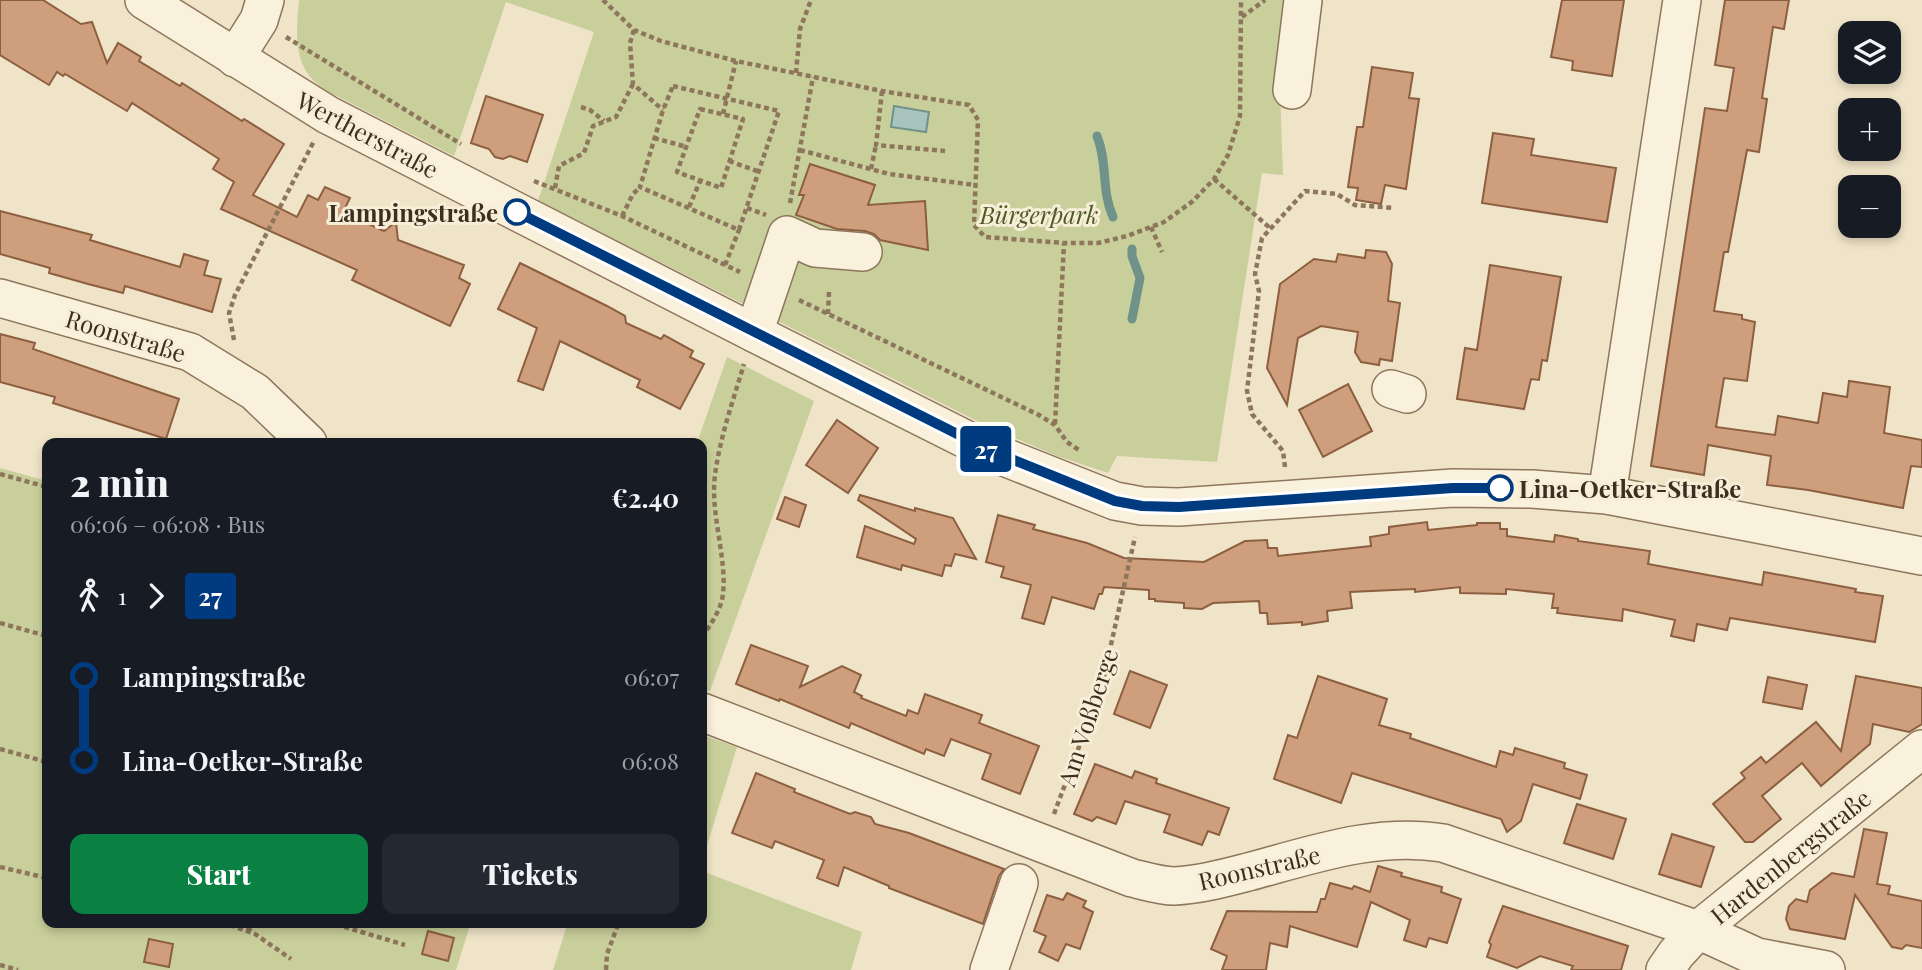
<!DOCTYPE html>
<meta charset="utf-8">
<style>
body{margin:0;font-family:"Playfair Display",serif;background:#242831;color:#f1f3f6;height:100vh;display:flex;flex-direction:column;font-size:26px;white-space:nowrap}
*{box-sizing:border-box;margin:0}
p{font-size:23px;color:#9ea1a6}
.icon{flex:none;width:38px;height:38px;fill:none;stroke:currentColor;stroke-width:2;stroke-linecap:round;stroke-linejoin:round}
.map{position:relative;flex:1;overflow:hidden}
.drawer{position:absolute;left:42px;top:438px;width:665px;height:490px;display:flex;flex-direction:column;background:#171b24;border-radius:14px;box-shadow:0 4px 10px #0003}
.drawer>*{flex:none}
.badge{padding:0 14px;border-radius:5px;font-size:24px;line-height:46px}
.tools{position:absolute;left:1838px;top:21px;display:grid;gap:14px}
.tools a{display:grid;place-items:center;width:63px;height:63px;border-radius:14px;background:#171b24;box-shadow:0 4px 10px #0003;font-size:35px}
.map>.badge{position:absolute;translate:-50% -50%;box-shadow:0 0 0 4px #fff}
.legs{display:flex;align-items:center;gap:10px;height:77px;padding:0 28px;font-size:23px}
.legs p{margin-inline-start:auto}
.summary{display:flex;align-items:center;justify-content:space-between;height:119px;padding:0 28px}
h1{font-size:38px;font-weight:800;line-height:52px}
.primary-button{display:flex;gap:14px;margin-top:auto;padding:14px 28px}
.primary-button a{flex:1;height:80px;border-radius:14px;background:#0b8043;color:#fff;font-size:28px;font-weight:800;line-height:80px;text-align:center}
.primary-button a+a{background:#242831;color:#f1f3f6}
ul{padding:0 28px;list-style:none}
li{display:flex;align-items:center;gap:24px;height:84px;font-size:26px}
li i{display:grid;place-items:center;width:10px;height:100%;margin:0 9px;background:currentColor}
li i::after{content:'';width:18px;height:18px;margin:-9px;border:5px solid;border-radius:50%;background:#171b24}
li p{margin-inline-start:auto}
li:first-child i{background:linear-gradient(#0000 50%,currentColor 0)}
li:last-child i{background:linear-gradient(currentColor 50%,#0000 0)}
.map>svg:first-child{display:block}
</style>
<div class="map">
<svg width="1922" height="970" viewBox="0 0 1922 970">
<rect width="100%" height="100%" fill="#f0e4c8"/>
<!-- green -->
<g fill="#c9cf9b">
<path d="M299,0H1290L1280,87L1283,175L1262,173L1217,462L1117,456L1108,473L1057,456L991,428L538,201L594,32L506,2L454,156L325,90C319,85 312,80 308,74C293,53 297,23 299,0Z"/>
<path d="M727,357L814,401L710,691L702,689V443H697Z"/>
<path d="M0,468L47,481V922H471L456,970H0Z"/>
<path d="M702,735L737,747L702,862Z"/>
<path d="M702,871L862,932L851,970H553L568,922H702Z"/>
</g>
<!-- water -->
<path fill="#a9c4bc" stroke="#6f938a" stroke-width="2" d="M894,106L929,112L926,132L891,127Z"/>
<g fill="none" stroke-linecap="round" stroke-linejoin="round">
<!-- stream -->
<g stroke="#6f938a" stroke-width="9">
<path d="M1097,136C1108,163 1101,191 1113,217"/>
<path d="M1132,249V256L1140,278L1132,319"/>
</g>
</g>
<!-- building -->
<g fill="#cf9f7d" stroke="#8d5f41" stroke-width="2">
<path d="M0,0H43L81,24L92,22L107,63L118,43L141,57L139,61L180,86L182,83L242,121L244,119L284,144L253,195L297,217L308,195L318,200L325,187L350,198L343,212L384,231L396,222L398,240L464,265L459,278L470,284L450,326L352,280L357,270L221,209L234,182L213,169L219,159L132,103L127,111L65,74L63,76L57,72L49,85L0,55Z"/>
<path d="M1562,0H1624L1612,76L1572,70L1573,61L1551,57Z"/>
<path d="M1725,0H1789L1784,29L1773,27L1762,98L1767,99L1759,152L1747,150L1728,252H1724L1714,311L1742,315V319L1755,322L1747,381L1724,378L1716,427L1775,435L1778,416L1818,423L1823,393L1847,397L1849,381L1890,387L1884,433L1922,440V467L1911,466L1903,508L1808,490L1767,485L1771,456L1708,445L1704,475L1651,466L1705,108L1727,111L1734,68L1715,65Z"/>
<path d="M1372,67L1413,73L1409,98L1419,99L1406,189L1385,185L1381,204L1356,200L1358,188L1348,187L1357,127H1363Z"/>
<path d="M486,96L543,115L527,162L510,156L503,159L495,157L489,149L471,143Z"/>
<path d="M1493,133L1534,139L1531,155L1616,168L1607,222L1482,203Z"/>
<path d="M810,164L875,185L868,205L925,201L928,250L880,240L874,234L865,231L837,229L796,215L804,195H799Z"/>
<path d="M0,211L92,235L90,240L180,267L184,254L208,261L204,275L221,279L212,312L125,286L123,293L88,284L49,273L50,268L0,254Z"/>
<path d="M1366,250L1386,252L1392,264L1388,301L1400,303L1392,361L1380,359L1379,365L1361,362L1355,352L1358,332L1321,326L1298,338L1287,405L1267,368L1280,284L1314,259L1336,262L1338,254L1365,258Z"/>
<path d="M520,263L607,306L625,316L626,323L661,339L664,335L693,351L690,357L704,364L680,409L637,387L640,380L560,341L543,390L518,381L537,328L498,309Z"/>
<path d="M1490,265L1561,277L1547,361L1542,360L1539,380L1531,379L1524,409L1457,399L1465,348L1477,350Z"/>
<path d="M0,334L35,343L33,349L179,399L166,439L53,403L55,397L0,382Z"/>
<path d="M1348,384L1372,431L1323,457L1299,410Z"/>
<path d="M837,420L878,448L848,493L806,465Z"/>
<path d="M860,495L915,511V508L953,518L976,559L955,554L951,566L945,565L942,576L902,565L901,570L857,557L865,526L914,544L916,539L858,500Z"/>
<path d="M785,497L806,505L799,527L777,519Z"/>
<path d="M998,515L1035,525L1033,529L1087,543L1124,558L1204,562L1245,541L1267,540L1268,548H1277L1278,556L1371,546L1370,537L1389,534V527L1427,522L1428,530L1477,525V523H1500V529H1507V536L1554,542L1555,535L1578,539V541L1650,551L1648,564L1762,585L1764,572L1856,589L1855,592L1883,596L1875,642L1730,618L1727,630L1697,624L1694,641L1671,636L1675,620L1623,609L1622,621L1557,613L1558,608H1552L1554,594L1506,589V594L1460,593V587L1415,592V589L1350,592L1352,608L1327,611L1328,621L1302,625V622L1268,624L1267,613H1260L1259,601L1213,603L1202,609L1184,608V603L1155,601V599H1149V590L1104,587L1102,594H1099L1094,609L1052,597L1044,624L1022,618L1031,585L1001,577L1004,567L986,562Z"/>
<path d="M751,645L808,666L800,687L842,666L861,675L854,692L862,696L861,698L906,716L908,710L918,714L925,694L982,715L979,723L1039,746L1020,794L982,779L991,754L951,739L944,756L926,749L924,754L851,723L849,728L780,699L779,701L736,684Z"/>
<path d="M1130,671L1167,685L1150,728L1114,714Z"/>
<path d="M1318,676L1387,699L1379,725L1411,734L1410,738L1496,767L1500,751L1513,755L1515,748L1565,763L1564,768L1587,775L1580,799L1533,784L1521,821L1507,832L1501,819L1352,773L1341,803L1274,779L1288,735L1297,738Z"/>
<path d="M1856,676L1922,688V724L1909,732L1873,724L1870,744L1821,786L1802,763L1762,796L1781,819L1753,842H1745L1713,804L1745,778L1741,773L1761,757L1766,763L1816,722L1841,751Z"/>
<path d="M1768,677L1807,685L1802,709L1763,702Z"/>
<path d="M1095,764L1132,778L1135,771L1157,779L1156,783L1229,808L1219,835L1208,831L1202,845L1167,833L1164,832L1170,815L1125,801L1116,824L1097,817L1092,821L1074,814Z"/>
<path d="M756,773L795,789L794,792L850,814L855,812L871,817L875,824L909,833L1004,869L999,876L983,924L889,888V886L844,867L838,886L817,878L824,860L775,841L772,848L732,833Z"/>
<path d="M1577,804L1626,819L1613,859L1564,843Z"/>
<path d="M1864,829L1887,833L1877,884L1890,886L1888,894L1922,901V948L1906,945L1902,949L1892,947L1855,895L1845,939L1790,929L1786,919L1789,906L1796,899L1807,902L1810,890L1832,873L1854,877Z"/>
<path d="M1672,834L1714,847L1701,887L1659,874Z"/>
<path d="M1378,866L1402,873L1401,876L1442,887L1441,892L1461,899L1447,943L1429,938L1426,947L1404,940L1410,920L1371,902L1357,947L1290,926L1287,947L1270,943L1266,970H1222L1227,956L1211,949L1227,911L1317,912L1321,899H1325L1330,883L1352,889L1354,886L1370,892Z"/>
<path d="M1067,893L1086,901L1083,907L1093,912L1080,949L1066,944L1058,961L1039,952L1046,936L1034,931L1047,895L1063,900Z"/>
<path d="M1503,906L1628,946L1621,970H1571L1573,966L1540,956L1517,968L1487,957L1491,945L1489,942Z"/>
<path d="M428,931L454,938L448,961L422,954Z"/>
<path d="M149,939L173,944L169,967L144,962Z"/>
</g>
<g fill="none" stroke-linecap="round" stroke-linejoin="round">
<defs>
<g id="minor">
<path d="M144,0L328,115L754,333L989,451L1115,501L1142,506L1179,507L1453,488L1532,489L1607,495L1922,556"/>
<path d="M235,58L259,20L265,0"/>
<path d="M1292,90L1303,0"/>
<path d="M0,298L190,352L255,392L308,443"/>
<path d="M754,333L787,235L815,248L863,252"/>
<path d="M1391,389L1407,394"/>
<path d="M1607,495L1682,0"/>
<path d="M702,712L1132,878C1145,881 1161,886 1174,886C1199,885 1225,878 1248,872C1312,855 1376,832 1443,843L1698,930L1757,957L1826,970"/>
<path d="M989,970L1019,883"/>
<path d="M1665,970L1676,954L1698,930L1922,749"/>
</g>
</defs>
<!-- minor casing -->
<use href="#minor" stroke="#8d765c" stroke-width="40"/>
<!-- path -->
<g stroke="#8d765c" stroke-width="4.5" stroke-dasharray="5 3.5" stroke-linecap="butt">
<path d="M603,0L634,30L661,41L736,61L882,91L969,105L978,120L974,225L985,237L1064,243H1098L1127,236L1164,222L1193,201L1214,179L1228,155L1240,116L1241,0"/>
<path d="M1242,17L1265,0"/>
<path d="M634,30L630,43L633,84L663,110"/>
<path d="M286,37L461,144"/>
<path d="M796,73L800,29L811,0"/>
<path d="M673,86L779,111L739,230L640,187L663,110Z"/>
<path d="M882,91L876,145L945,151"/>
<path d="M581,107L590,110L604,121"/>
<path d="M700,109L743,119L721,188L677,172Z"/>
<path d="M723,114L736,61"/>
<path d="M654,138L687,147"/>
<path d="M800,150L889,174L975,185"/>
<path d="M729,161L760,172"/>
<path d="M871,169L876,145"/>
<path d="M1214,179L1270,228"/>
<path d="M534,181L622,216L740,272"/>
<path d="M555,188L559,166L584,153L593,126L616,117L633,84"/>
<path d="M790,203L813,77"/>
<path d="M689,207L700,181"/>
<path d="M747,208L766,215"/>
<path d="M622,216L633,194L640,187"/>
<path d="M1151,227L1162,252"/>
<path d="M725,265L739,230"/>
<path d="M799,300L1039,415L1055,425L1067,442L1079,450"/>
<path d="M828,314L829,292"/>
<path d="M234,340L229,313L235,295L314,141"/>
<path d="M1055,424L1064,243"/>
<path d="M1285,467L1283,451L1252,414L1247,391L1259,291L1255,274L1262,238L1305,191L1337,194L1355,205L1394,208"/>
<path d="M0,474L47,487"/>
<path d="M0,623L47,636"/>
<path d="M702,637C711,624 721,610 723,594C727,558 710,513 715,475C720,437 733,401 744,364"/>
<path d="M0,749L47,762"/>
<path d="M1054,814L1102,685L1135,537"/>
<path d="M0,867L47,878"/>
<path d="M222,922L255,934L291,959"/>
<path d="M241,922L251,931"/>
<path d="M328,922L405,945"/>
<path d="M0,965L18,970"/>
<path d="M606,970L607,954L619,922"/>
</g>
<!-- minor -->
<use href="#minor" stroke="#faf1dc" stroke-width="37"/>
</g>
<g fill="none" stroke-linecap="round" stroke-linejoin="round">
<defs>
<path id="line-1" d="M517,212L989,450L1115,501L1142,506L1179,507L1453,488H1500"/>
</defs>
<!-- line-1 casing -->
<use href="#line-1" stroke="#fff" stroke-width="16"/>
<!-- line-1 -->
<use href="#line-1" stroke="#003b80" stroke-width="10"/>
</g>
<!-- markers -->
<g fill="#fff" stroke="#003b80" stroke-width="3.5">
<circle cx="517" cy="212" r="12"/>
<circle cx="1500" cy="488" r="12"/>
</g>
<g text-anchor="middle" dominant-baseline="central" stroke-width="6" stroke-linejoin="round" paint-order="stroke">
<!-- street labels -->
<g font-size="24" fill="#3d2e20" stroke="#f7eed8">
<text transform="translate(368 134) rotate(28)">Wertherstraße</text>
<text transform="translate(126 335) rotate(17)">Roonstraße</text>
<text transform="translate(1087 717) rotate(-72)">Am Voßberge</text>
<text transform="translate(1790 856) rotate(-39)">Hardenbergstraße</text>
<text transform="translate(1259 867) rotate(-13)">Roonstraße</text>
</g>
<!-- stop labels -->
<g font-size="24" font-weight="bold" fill="#3d2e20" stroke="#f7eed8" text-anchor="end">
<text x="498" y="212">Lampingstraße</text>
<text x="1519" y="488" text-anchor="start">Lina-Oetker-Straße</text>
</g>
<!-- park labels -->
<g font-size="24" font-style="italic" fill="#4d5a26" stroke="#f7eed8">
<text x="1039" y="214">Bürgerpark</text>
</g>
</g>
</svg>
<div class="tools">
<a><svg class="icon" aria-label="layers" viewBox="0 0 24 24"><path d="M12 4l9 5-9 5-9-5zM3 14l9 5 9-5"/></svg></a>
<a>+</a>
<a>−</a>
</div>
<b class="badge" style="left:986px;top:449px;background:#003b80;color:#fff">27</b>
<section class="drawer">
<div class="summary"><div><h1>2 min</h1><p>06:06 – 06:08 · Bus</p></div><b>€2.40</b></div>
<div class="legs"><svg class="icon" aria-label="walk" viewBox="0 0 24 24"><circle cx="13" cy="4" r="2"/><path d="M13 8l-2 6 4 7M11 14l-3 7M7 12l3-4h3l4 4"/></svg>1<svg class="icon" aria-label="forward" viewBox="0 0 24 24"><path d="M9 5l7 7-7 7"/></svg><b class="badge" style="background:#003b80;color:#fff">27</b></div>
<ul>
<li><i style="color:#003b80"></i><b>Lampingstraße</b><p>06:07</p></li>
<li><i style="color:#003b80"></i><b>Lina-Oetker-Straße</b><p>06:08</p></li>
</ul>
<div class="primary-button"><a>Start</a><a>Tickets</a></div>
</section>
</div>
